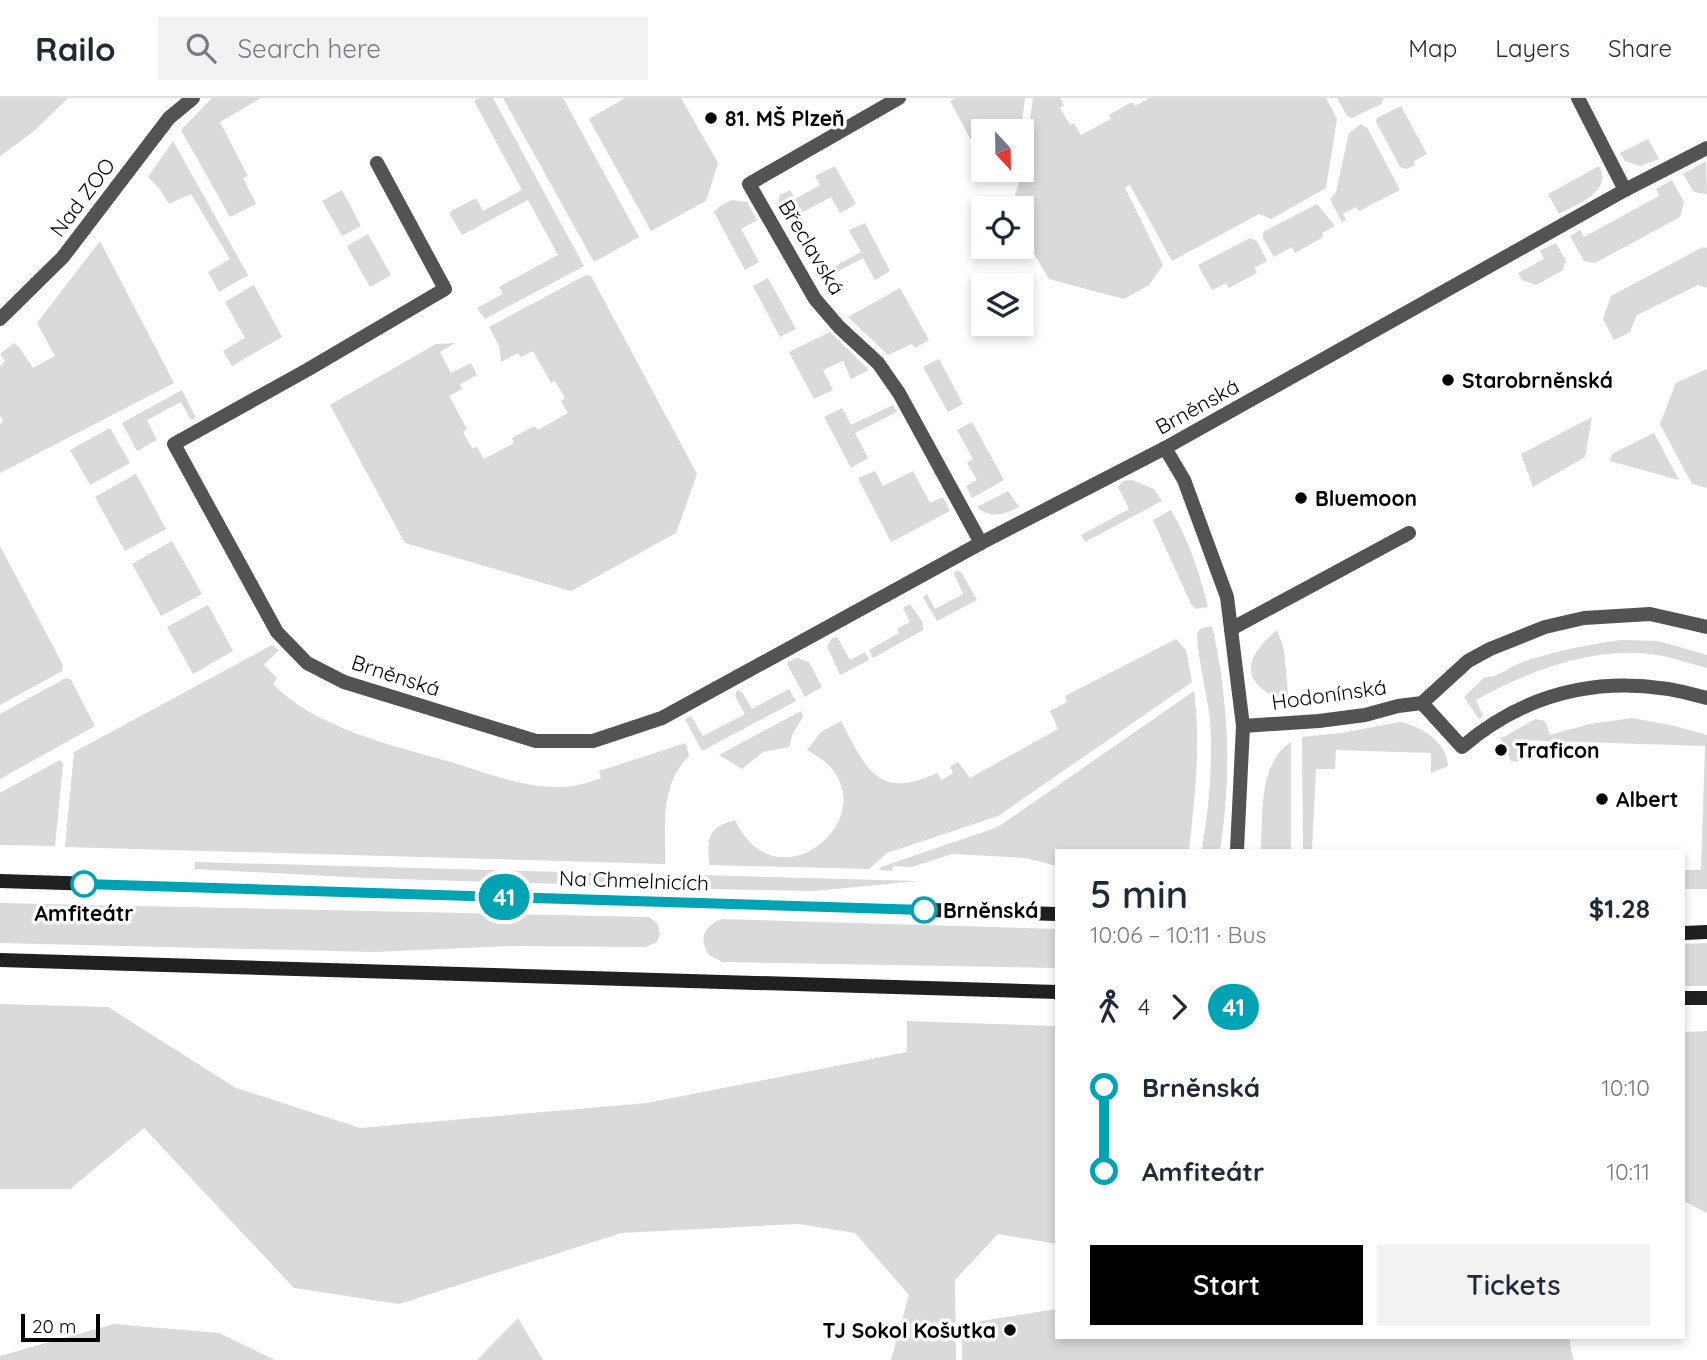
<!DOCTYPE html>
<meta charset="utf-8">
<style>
body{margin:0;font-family:Quicksand,sans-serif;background:#f2f2f3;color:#1f2937;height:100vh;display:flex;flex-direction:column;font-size:26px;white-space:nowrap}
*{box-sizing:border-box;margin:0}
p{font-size:23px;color:#747a83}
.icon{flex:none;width:38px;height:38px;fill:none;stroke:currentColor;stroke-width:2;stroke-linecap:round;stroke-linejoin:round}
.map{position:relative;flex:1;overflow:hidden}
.panel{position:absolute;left:1055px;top:751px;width:630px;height:490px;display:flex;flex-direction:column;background:#fff;border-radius:0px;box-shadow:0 4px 10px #0003}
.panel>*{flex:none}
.badge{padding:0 14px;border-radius:23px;font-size:24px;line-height:46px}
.needle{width:46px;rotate:158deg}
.fabs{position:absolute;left:971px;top:21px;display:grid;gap:14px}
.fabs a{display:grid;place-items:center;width:63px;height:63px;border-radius:0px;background:#fff;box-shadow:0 4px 10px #0003;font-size:35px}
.scale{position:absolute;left:21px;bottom:18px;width:79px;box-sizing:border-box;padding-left:7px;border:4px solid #000;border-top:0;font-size:19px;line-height:24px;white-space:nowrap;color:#000;-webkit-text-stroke:5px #fff;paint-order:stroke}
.map>.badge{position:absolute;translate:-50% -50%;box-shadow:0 0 0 4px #fff}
.legs{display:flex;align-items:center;gap:10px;height:77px;padding:0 35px;font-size:23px}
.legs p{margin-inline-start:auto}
.head{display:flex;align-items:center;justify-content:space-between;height:119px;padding:0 35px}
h1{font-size:38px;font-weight:600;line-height:52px}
.button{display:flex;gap:14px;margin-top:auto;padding:14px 35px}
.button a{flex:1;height:80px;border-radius:0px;background:#000;color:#fff;font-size:28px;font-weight:600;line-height:80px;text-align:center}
.button a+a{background:#f2f2f3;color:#1f2937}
ul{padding:0 35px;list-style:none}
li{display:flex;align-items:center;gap:24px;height:84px;font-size:26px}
li i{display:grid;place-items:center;width:10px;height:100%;margin:0 9px;background:currentColor}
li i::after{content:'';width:18px;height:18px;margin:-9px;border:5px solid;border-radius:50%;background:#fff}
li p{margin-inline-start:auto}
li:first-child i{background:linear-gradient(#0000 50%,currentColor 0)}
li:last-child i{background:linear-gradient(currentColor 50%,#0000 0)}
header{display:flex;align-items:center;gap:42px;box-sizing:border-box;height:98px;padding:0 35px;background:#fff;border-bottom:2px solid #e0e1e3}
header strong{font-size:33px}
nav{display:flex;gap:38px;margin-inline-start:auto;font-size:24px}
.search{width:490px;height:63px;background:#f2f2f3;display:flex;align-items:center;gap:18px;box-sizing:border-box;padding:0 24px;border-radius:0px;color:#747a83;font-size:26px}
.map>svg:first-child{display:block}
</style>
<header>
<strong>Railo</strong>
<div class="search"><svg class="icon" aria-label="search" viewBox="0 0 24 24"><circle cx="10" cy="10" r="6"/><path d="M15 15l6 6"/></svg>Search here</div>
<nav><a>Map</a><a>Layers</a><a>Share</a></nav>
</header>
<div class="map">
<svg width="1707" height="1262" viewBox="0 0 1707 1262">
<rect width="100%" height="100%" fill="#fff"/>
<!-- green -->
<g fill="#dadada">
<path d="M0,0H68L33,34L0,58Z"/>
<path d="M212,0H261L220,24L248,78L243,80L256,106L230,119L181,32Z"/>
<path d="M479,0H493L584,168L485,221L477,210L503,196L499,189L558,157L528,102L462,137L450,117L451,113L476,100L483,113L522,92L474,3Z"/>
<path d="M503,0H563L639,139L594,164Z"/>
<path d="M625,0H681L718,65L706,103L651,133L589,21Z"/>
<path d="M956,0H1025L1021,33H984L983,65L950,3Z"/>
<path d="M1033,0H1060L1064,7L1060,10L1070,27L1074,25L1081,37L1111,21L1109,17L1132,4L1135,8L1150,0H1326L1337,21L1326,90L1271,121L1259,116L1172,163L1130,87L1125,90L1163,167L1149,187L1124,201L1049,181L1022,135V110H1011L1023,71Z"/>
<path d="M1337,0H1384L1381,6L1352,20L1347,18Z"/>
<path d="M1401,8L1427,56L1414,63L1415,67L1407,71L1400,69L1376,24L1377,20Z"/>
<path d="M1361,26L1368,31L1400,92L1359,113L1356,109L1343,116L1346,122L1342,124L1330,101L1336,94L1349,35Z"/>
<path d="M1648,41L1659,61L1640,68L1625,63L1620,55Z"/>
<path d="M173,43L248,177L219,194L208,174L230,161L191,96L169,106L160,91L148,79Z"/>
<path d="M1706,63L1707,96L1694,94L1683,76Z"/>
<path d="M835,68L856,106L840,115L831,99L790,121L782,118L778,108L780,97L790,92L795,101L820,87L815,78Z"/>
<path d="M1599,68C1613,94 1577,106 1559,116L1548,96Z"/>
<path d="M1672,82L1684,104L1680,119L1595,165L1584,163L1570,138L1580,132L1584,139L1659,98L1656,91Z"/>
<path d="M342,92L361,128L342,138L322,103Z"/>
<path d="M732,102L747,104L757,122L741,131L759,164L745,172L714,114L721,107Z"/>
<path d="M1317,106L1335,128L1322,135L1323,139L1295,155L1292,149L1274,159L1263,140V134Z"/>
<path d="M865,125L890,173L875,182L863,160L830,178L836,190L829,194L819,177L861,154L849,132Z"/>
<path d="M368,136L391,177L370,189L347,148Z"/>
<path d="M1250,140L1257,143L1267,163L1254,170L1257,175L1229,190L1226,185L1212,192L1198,167Z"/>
<path d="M100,143L174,285L0,375V326L3,323L0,317V268L5,263L0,256L14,245L19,249L33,270L55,258L37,225Z"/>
<path d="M1556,145L1566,163L1562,173L1536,187L1522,182L1518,175L1544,161L1540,153Z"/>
<path d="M1703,149L1707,150V190L1698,187L1637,217L1630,234L1614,242L1603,221L1611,198Z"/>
<path d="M586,177L591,178L697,376L676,435L571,493L405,445L330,307L436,246L455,245L440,254L451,275L471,265L477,277L460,286L462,291L449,298L467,331L463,334L472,350L477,349L484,361L514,345L512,340L535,328L538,332L568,315L561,303L565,300L555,283L551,285L533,253L521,259L518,255L501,264L500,250L489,229Z"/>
<path d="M768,180L796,231L780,239L753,188Z"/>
<path d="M254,187L282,239L232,268L223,253L245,240L225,204Z"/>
<path d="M900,190L929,242L915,250L912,246L888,257L848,219Z"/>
<path d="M830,234L869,272L851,281L843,263L823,272L833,292L814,301L789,254Z"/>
<path d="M939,261L963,306L948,314L923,269Z"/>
<path d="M1707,271V390L1692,386L1660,326L1676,285Z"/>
<path d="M182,292L196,320L191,322L181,304L147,322L157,342L137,353L122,325Z"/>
<path d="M893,307L897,314L855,335L868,360L851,370L824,319L842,310L851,327Z"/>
<path d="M1592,319L1585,359L1533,389L1521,356Z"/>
<path d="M972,324L1004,382L972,400L966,388L977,382L967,365L973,361L957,332Z"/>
<path d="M110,330L130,365L90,387L70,352Z"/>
<path d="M1654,335L1679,382L1610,363L1612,356Z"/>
<path d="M875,373L883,388L913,373L930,405L943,399L950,413L891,444L858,380Z"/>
<path d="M136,376L166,431L125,453L95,399Z"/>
<path d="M1132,382L1154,391L1162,403L1085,444L1081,437L1129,411L1118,389L1123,383Z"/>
<path d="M1008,393L1019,409C1003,417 991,421 977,409Z"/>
<path d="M1171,412C1189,443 1199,474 1208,509L1196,511L1191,506L1153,422Z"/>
<path d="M172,443L202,496L161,518L132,466Z"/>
<path d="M0,448L63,567L62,573L0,607Z"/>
<path d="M957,472L962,475L977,502L937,523L923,499L927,496L935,511L963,496L954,475Z"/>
<path d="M910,506L923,525V532L873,560L869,552L899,535L897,531L910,524L903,510Z"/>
<path d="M208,507L233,553L193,576L167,529Z"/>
<path d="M1212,528C1229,604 1232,676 1220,752H1202C1209,709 1213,666 1210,622C1207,593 1198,564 1197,535L1200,531Z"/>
<path d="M1277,532L1284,552L1289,604C1242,589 1239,563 1277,532Z"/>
<path d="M837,539L850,562L865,554L869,562L840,577L827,548L832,540Z"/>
<path d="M1176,541L1186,552L1192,584L998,718L887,755L869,771L709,767C708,741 706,730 735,722C780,819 905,702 807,652L821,634L841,623C866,670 877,703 937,675L942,682L953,675L950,668L958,664L970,680L1058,631L1050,613L1067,604L1065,598Z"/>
<path d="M1622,542L1658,543L1707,557V570C1688,565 1669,558 1650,556C1590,549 1527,574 1476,602L1483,618L1479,621L1464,599L1485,579C1496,581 1509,569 1520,565C1554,553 1586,547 1622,542Z"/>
<path d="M272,547L279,552L264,567L277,580L273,586C314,630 397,649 454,665C486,675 520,688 553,689C570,690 586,686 601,680L599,673L686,645L689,658C659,688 666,726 665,766L65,749L74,654Z"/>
<path d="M797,560L809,564L822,589L805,599L788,568V564Z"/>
<path d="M66,580L71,582L95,628L0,681V616Z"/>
<path d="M789,591L796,603L702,653L685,621L691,618L703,638L745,616L735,598L737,592L742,594L752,611Z"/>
<path d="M1194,593C1201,647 1195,699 1189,752H1057V768L1026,760L952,756L912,769L893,768L892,773L879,772L881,769L998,729Z"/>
<path d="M801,613L803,619L793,635L789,649L763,654L742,671L719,657Z"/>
<path d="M1632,620L1675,628L1707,637V791H1684V772H1701L1705,648L1520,642L1518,664L1511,663L1500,639H1504L1535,621L1545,623L1550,637L1590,626Z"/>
<path d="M1400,624C1421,628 1447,644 1448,668L1431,675V655L1336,652L1335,671H1316L1312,752H1303L1302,639L1341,635Z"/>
<path d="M1291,644V752H1261C1263,718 1258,665 1291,644Z"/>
<path d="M60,662L63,666L55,748L0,747V695Z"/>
<path d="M195,764L673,777L672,784L662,789L366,780L195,771Z"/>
<path d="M702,777L918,783L815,793L711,791Z"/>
<path d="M0,805L649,819L657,825L660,836L657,844L646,849L511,848L375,854L0,845Z"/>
<path d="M722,821L1057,831V870L723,864L709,857C698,840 704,828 722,821Z"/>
<path d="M1707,845V888H1684V846Z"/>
<path d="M0,906L108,909L236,990L360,1030L647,1005L907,954V923L1057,928V1146L998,1136L955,1182L956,1262H891L909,1197L855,1135L799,1126L621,1135L399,1206L294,1190L144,1030L70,1091H0Z"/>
<path d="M1707,933V1115L1684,1103V934Z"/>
<path d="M1057,1211V1239H1569L1573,1262H962V1226Z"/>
<path d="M518,1220L543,1262H477Z"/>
<path d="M114,1226L219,1235L275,1262H0V1258Z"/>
</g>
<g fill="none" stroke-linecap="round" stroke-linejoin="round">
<!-- street -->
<g stroke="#535353" stroke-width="14">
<path d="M899,0L749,86L815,201L839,229L878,265L899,295L981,445"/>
<path d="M1578,0L1625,92"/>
<path d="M377,65L445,191L307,272L174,346L277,534L307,565L344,584L536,643H593L662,620L981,445L1165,350L1625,92L1707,50"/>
<path d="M0,221L63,159L169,20L193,0"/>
<path d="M1165,350L1184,382L1227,499L1243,628L1237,752"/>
<path d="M1231,531L1409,435"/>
<path d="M1422,605L1462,649C1533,588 1618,574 1707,600"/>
<path d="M1243,628L1319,623L1365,617L1398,608L1422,605L1468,563L1490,551L1545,529L1584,520L1650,516L1707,529"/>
</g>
<!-- secondary -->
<g stroke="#202020" stroke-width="14">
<path d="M0,783L1057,816"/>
<path d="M1684,835L1707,834"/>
<path d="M0,862L1057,894"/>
<path d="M1684,900H1707"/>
</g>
</g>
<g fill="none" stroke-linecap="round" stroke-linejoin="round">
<defs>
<path id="line-1" d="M84,786L924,812"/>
</defs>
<!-- line-1 casing -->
<use href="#line-1" stroke="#fff" stroke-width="16"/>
<!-- line-1 -->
<use href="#line-1" stroke="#00a3b4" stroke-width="10"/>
</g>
<!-- markers -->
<g fill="#000" stroke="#fff" stroke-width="2.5">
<circle cx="711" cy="20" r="7"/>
<circle cx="1448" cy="282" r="7"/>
<circle cx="1301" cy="400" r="7"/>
<circle cx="1501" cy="652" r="7"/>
<circle cx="1602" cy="701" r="7"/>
<circle cx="1010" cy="1232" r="7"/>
</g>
<g fill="#fff" stroke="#00a3b4" stroke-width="3.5">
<circle cx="84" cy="786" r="12"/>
<circle cx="924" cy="812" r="12"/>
</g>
<g text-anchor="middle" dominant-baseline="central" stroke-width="7" stroke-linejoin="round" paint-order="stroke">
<!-- poi labels -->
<g font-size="21" font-weight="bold" fill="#000" stroke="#fff" text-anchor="start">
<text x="725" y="20">81. MŠ Plzeň</text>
<text x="1462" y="282">Starobrněnská</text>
<text x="1315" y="400">Bluemoon</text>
<text x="1515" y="652">Traficon</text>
<text x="1616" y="701">Albert</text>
<text x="996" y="1232" text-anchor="end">TJ Sokol Košutka</text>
</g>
<!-- street labels -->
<g font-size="21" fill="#000" stroke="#fff">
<text transform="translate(82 99) rotate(-53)">Nad ZOO</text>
<text transform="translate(812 149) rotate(59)">Břeclavská</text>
<text transform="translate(1197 308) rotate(-29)">Brněnská</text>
<text transform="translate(396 577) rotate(18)">Brněnská</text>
<text transform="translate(1329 596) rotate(-8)">Hodonínská</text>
<text transform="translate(634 782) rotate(2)">Na Chmelnicích</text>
</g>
<!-- stop labels -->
<g font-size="21" font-weight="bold" fill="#000" stroke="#fff" text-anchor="start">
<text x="943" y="812">Brněnská</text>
<text x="84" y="815" text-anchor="middle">Amfiteátr</text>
</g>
</g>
</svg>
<div class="fabs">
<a><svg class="needle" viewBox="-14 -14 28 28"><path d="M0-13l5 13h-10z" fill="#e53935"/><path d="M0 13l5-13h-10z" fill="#747a83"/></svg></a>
<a><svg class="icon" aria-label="locate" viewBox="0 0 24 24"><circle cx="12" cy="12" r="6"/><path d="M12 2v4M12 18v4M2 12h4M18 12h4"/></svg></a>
<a><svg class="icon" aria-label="layers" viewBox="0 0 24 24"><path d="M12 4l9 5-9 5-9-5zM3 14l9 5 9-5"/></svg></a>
</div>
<div class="scale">20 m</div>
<b class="badge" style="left:504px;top:799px;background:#00a3b4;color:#fff">41</b>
<section class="panel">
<div class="head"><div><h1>5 min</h1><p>10:06 – 10:11 · Bus</p></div><b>$1.28</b></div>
<div class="legs"><svg class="icon" aria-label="walk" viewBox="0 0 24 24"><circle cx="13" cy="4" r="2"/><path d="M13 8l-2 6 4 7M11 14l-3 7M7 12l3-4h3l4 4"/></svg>4<svg class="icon" aria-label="forward" viewBox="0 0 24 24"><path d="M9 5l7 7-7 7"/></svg><b class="badge" style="background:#00a3b4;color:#fff">41</b></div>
<ul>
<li><i style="color:#00a3b4"></i><b>Brněnská</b><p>10:10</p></li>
<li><i style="color:#00a3b4"></i><b>Amfiteátr</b><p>10:11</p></li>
</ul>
<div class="button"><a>Start</a><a>Tickets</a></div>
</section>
</div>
